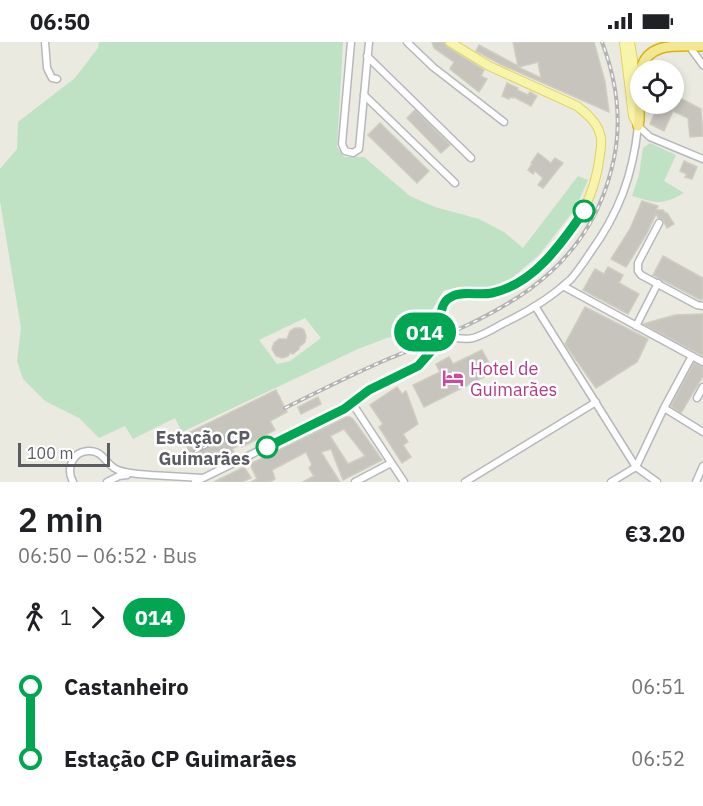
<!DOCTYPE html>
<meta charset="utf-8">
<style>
body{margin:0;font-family:"IBM Plex Sans",sans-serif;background:#f2f2f2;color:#202124;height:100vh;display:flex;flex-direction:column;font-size:22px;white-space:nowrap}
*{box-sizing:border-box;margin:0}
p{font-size:20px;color:#757577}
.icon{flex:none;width:33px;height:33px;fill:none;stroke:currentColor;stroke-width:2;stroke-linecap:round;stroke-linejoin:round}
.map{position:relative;height:440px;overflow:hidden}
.sheet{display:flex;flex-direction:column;background:#fff;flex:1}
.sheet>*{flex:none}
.badge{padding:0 12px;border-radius:20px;font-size:21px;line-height:39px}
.tools{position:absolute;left:630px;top:18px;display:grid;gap:12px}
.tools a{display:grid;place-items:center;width:54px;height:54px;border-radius:50%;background:#fff;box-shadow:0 3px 9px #0003;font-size:30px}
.scale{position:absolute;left:18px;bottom:15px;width:92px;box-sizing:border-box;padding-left:6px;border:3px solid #5a5c61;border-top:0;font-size:16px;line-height:21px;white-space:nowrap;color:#5a5c61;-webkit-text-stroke:4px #fff;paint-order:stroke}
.map>.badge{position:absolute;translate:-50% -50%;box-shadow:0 0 0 3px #fff}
.legs{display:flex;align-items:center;gap:9px;height:66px;padding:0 18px;font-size:20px}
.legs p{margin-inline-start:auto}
.head{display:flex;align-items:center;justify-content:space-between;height:102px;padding:0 18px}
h1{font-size:33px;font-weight:600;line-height:45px}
ul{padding:0 18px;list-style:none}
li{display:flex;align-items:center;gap:21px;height:72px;font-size:22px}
li i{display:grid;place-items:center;width:9px;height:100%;margin:0 8px;background:currentColor}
li i::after{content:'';width:15px;height:15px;margin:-8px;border:4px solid;border-radius:50%;background:#fff}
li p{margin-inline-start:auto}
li:first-child i{background:linear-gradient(#0000 50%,currentColor 0)}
li:last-child i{background:linear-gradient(currentColor 50%,#0000 0)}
.status{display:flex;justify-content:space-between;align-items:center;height:42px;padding:0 30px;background:#fff;direction:ltr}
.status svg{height:16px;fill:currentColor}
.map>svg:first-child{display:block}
</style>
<div class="status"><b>06:50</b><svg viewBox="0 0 49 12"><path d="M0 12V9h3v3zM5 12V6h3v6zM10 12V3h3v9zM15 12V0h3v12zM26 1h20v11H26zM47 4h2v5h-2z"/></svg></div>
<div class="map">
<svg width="703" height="440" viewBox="0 0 703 440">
<rect width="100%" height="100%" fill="#ebeae1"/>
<!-- green -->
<g fill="#bfe1c4" fill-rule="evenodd">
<path d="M99,0H343L337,105L344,115H364L410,154L435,165L479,177L504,190L523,206L578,134L588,138L575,167L539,213L507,240L487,248L459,246L444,248L432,268L415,290L387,296L358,307L182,390L175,376L133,397L125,384L99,396L79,376L45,359L23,337L17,319L21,286L0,159V127L17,107L18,80L75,36L98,6ZM305,276L321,296L290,319L277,322L259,298Z"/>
<path d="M650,101L676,113L664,139L684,151C660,164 657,161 632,154L639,133L643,106Z"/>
</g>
<!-- building -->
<g fill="#c7c4be" stroke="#cfccc0" stroke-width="1.5" fill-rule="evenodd">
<path d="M432,0H444L447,5L484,28L481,34L487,37L479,50L450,27L454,20L434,6Z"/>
<path d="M513,0H594L605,40L609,70L500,22L476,9L479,3L518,24ZM538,20L541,36L518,25H519Z"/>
<path d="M507,41L518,46L517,48L528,53L530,50L537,54L531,64L514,55L513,56L510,55L509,57L502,54Z"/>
<path d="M674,53L701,67L703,94L690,95L688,76L673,69L664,89L650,82L659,62H674Z"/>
<path d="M415,68L450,103L441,111L407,76Z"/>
<path d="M380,81L429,129L417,141L368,93Z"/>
<path d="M538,111L551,121L555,116L563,121L543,146L538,143L543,136L535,129L533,132L528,128L532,122L531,121Z"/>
<path d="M684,119L697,125L692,137L685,135L687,132L680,129Z"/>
<path d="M642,159L658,164L656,168H663L665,171H667L674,182L667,186L663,178L658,176L656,172L646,193L626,225L611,217L630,187Z"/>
<path d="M663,214L703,236V255L701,258L653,233Z"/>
<path d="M608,225L623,233L619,241L639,252L628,272L583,248L595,227L604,232Z"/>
<path d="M585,265L648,297L637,320L596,346L565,302Z"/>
<path d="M703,272V314L643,282L675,273Z"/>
<path d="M295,286H301L304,288L306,294L305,300L299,305V307L293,312L290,311L288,314L282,316L276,314L272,307L274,301L279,297H287L290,289Z"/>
<path d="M482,308L494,330L424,365L413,343L440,330L436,322L449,315L453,322Z"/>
<path d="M694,321L703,325V334L681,371L671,364Z"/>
<path d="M397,345L402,352L406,349L418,382L403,392L408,400L403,403L411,415L402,421L379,385L383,382L370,363Z"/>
<path d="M276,348L287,370L270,379L275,388L242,405L241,402L232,407L234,410L210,422L208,418L205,420L202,413L193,417L182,394Z"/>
<path d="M318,355L321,362L301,372L298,365Z"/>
<path d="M346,375H350L353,377L382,418L343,438L331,407L321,410L340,440H303L314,434L309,426L312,423L306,410L272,428L275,437L270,440H251L257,437L250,422ZM344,387L365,414L348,422L330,394Z"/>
<path d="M244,425L251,436L242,440H214Z"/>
</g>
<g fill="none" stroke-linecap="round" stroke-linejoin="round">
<defs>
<g id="minor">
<path d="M45,0L47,26L52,36L57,37"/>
<path d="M351,0L342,102L345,109L353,111L359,107L369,0"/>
<path d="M407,0L433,25L504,80"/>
<path d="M692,8L703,23"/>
<path d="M367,14L471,116"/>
<path d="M364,53L455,141"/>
<path d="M638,84L650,95L703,117"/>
<path d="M659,181L638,221V229L641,233L697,263L703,264"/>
<path d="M563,244L703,320"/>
<path d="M535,264L636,425L657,440"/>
<circle cx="438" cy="292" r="13"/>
<path d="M636,284L658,241"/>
<path d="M450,295C458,296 466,298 473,296C484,293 496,285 506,280C529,269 553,254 571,237C578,229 584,220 590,211C619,171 633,133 638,84"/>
<path d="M697,356L703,345"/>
<path d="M352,361L404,440"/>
<path d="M664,366L703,390"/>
<path d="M636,425L664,366L692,314"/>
<path d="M73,440C66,427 72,410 88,409C104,408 106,424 118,428C128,432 140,432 151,433C168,434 185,435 202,436"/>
<path d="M107,440L119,434L127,433"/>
<path d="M195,440L344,367L369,348L418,324L435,305"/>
<path d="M355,440L391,421"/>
<path d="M465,440L596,360"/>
<path d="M611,440L636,425"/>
<path d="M696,440L703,424"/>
</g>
<g id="major">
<path d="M624,0L633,74L638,84"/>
<path d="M630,0L633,18L636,52"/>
<path d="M440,279C441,272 442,263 447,258C457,247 478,254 491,251C502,249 512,245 521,239C561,211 592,168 599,119C600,111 603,99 600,92C597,80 586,71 577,64L489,24L450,0"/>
</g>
<g id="highway">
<path d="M641,28C647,0 676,4 703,4"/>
<path d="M638,84L639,78L640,30"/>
</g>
</defs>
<!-- minor casing -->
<use href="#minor" stroke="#b7b8bd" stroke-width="9"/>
<!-- major casing -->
<use href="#major" stroke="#e3d062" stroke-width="10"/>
<!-- highway casing -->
<use href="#highway" stroke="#d8b515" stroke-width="12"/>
<!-- minor -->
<use href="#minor" stroke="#fff" stroke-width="6"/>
<!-- major -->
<use href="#major" stroke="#f7f5aa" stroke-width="8"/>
<!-- highway -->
<use href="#highway" stroke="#f3e791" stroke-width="9"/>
<defs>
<g id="rail">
<path d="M285,366C319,349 353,332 388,317C485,277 582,242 611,129C623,86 618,42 602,0"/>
<path d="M195,410L230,393"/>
</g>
</defs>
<!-- rail casing -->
<use href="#rail" stroke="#b2b3b3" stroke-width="4"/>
<!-- rail -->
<use href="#rail" stroke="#fff" stroke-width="1.5" stroke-dasharray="4.5" stroke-linecap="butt"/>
</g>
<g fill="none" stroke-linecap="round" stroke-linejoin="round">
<defs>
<path id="line-1" d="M267,405L344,367L369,348L418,324L435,305C423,300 422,288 432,280L440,279C441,270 442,259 451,255C462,248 479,254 492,251C534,242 561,202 584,169"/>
</defs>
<!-- line-1 casing -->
<use href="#line-1" stroke="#fff" stroke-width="14"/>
<!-- line-1 -->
<use href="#line-1" stroke="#00a651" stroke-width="9"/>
</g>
<!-- icons -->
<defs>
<symbol id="hotel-bare" viewBox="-9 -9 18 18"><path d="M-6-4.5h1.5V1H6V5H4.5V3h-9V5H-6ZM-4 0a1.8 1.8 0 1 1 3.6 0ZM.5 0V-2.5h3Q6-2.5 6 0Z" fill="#d1479c" stroke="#fff" stroke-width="2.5" paint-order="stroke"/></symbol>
</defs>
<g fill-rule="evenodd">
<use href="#hotel-bare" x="438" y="321" width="30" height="30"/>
</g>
<!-- markers -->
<g fill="#fff" stroke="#00a651" stroke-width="3">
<circle cx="584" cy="169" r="10"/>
<circle cx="267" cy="405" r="10"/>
</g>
<g text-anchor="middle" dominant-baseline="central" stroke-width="5" stroke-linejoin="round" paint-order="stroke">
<!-- hotel labels -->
<g font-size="18" fill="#b23c85" stroke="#fff" text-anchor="start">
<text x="470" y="326">Hotel de<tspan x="470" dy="21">Guimarães</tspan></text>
</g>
<!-- stop labels -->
<g font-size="18" font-weight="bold" fill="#5a5c61" stroke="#fff" text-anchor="end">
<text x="250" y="395">Estação CP<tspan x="250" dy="21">Guimarães</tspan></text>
</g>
</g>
</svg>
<div class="tools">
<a><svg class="icon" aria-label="locate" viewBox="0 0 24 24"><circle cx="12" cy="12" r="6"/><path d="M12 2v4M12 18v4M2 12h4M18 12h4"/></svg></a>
</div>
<div class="scale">100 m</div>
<b class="badge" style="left:425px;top:290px;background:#00a651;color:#fff">014</b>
</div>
<section class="sheet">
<div class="head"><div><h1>2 min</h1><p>06:50 – 06:52 · Bus</p></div><b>€3.20</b></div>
<div class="legs"><svg class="icon" aria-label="walk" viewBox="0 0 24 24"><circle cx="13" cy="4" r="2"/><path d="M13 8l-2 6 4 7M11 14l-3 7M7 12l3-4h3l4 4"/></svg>1<svg class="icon" aria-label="forward" viewBox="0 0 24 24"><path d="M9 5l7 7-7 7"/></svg><b class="badge" style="background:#00a651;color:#fff">014</b></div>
<ul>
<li><i style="color:#00a651"></i><b>Castanheiro</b><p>06:51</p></li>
<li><i style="color:#00a651"></i><b>Estação CP Guimarães</b><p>06:52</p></li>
</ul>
</section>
